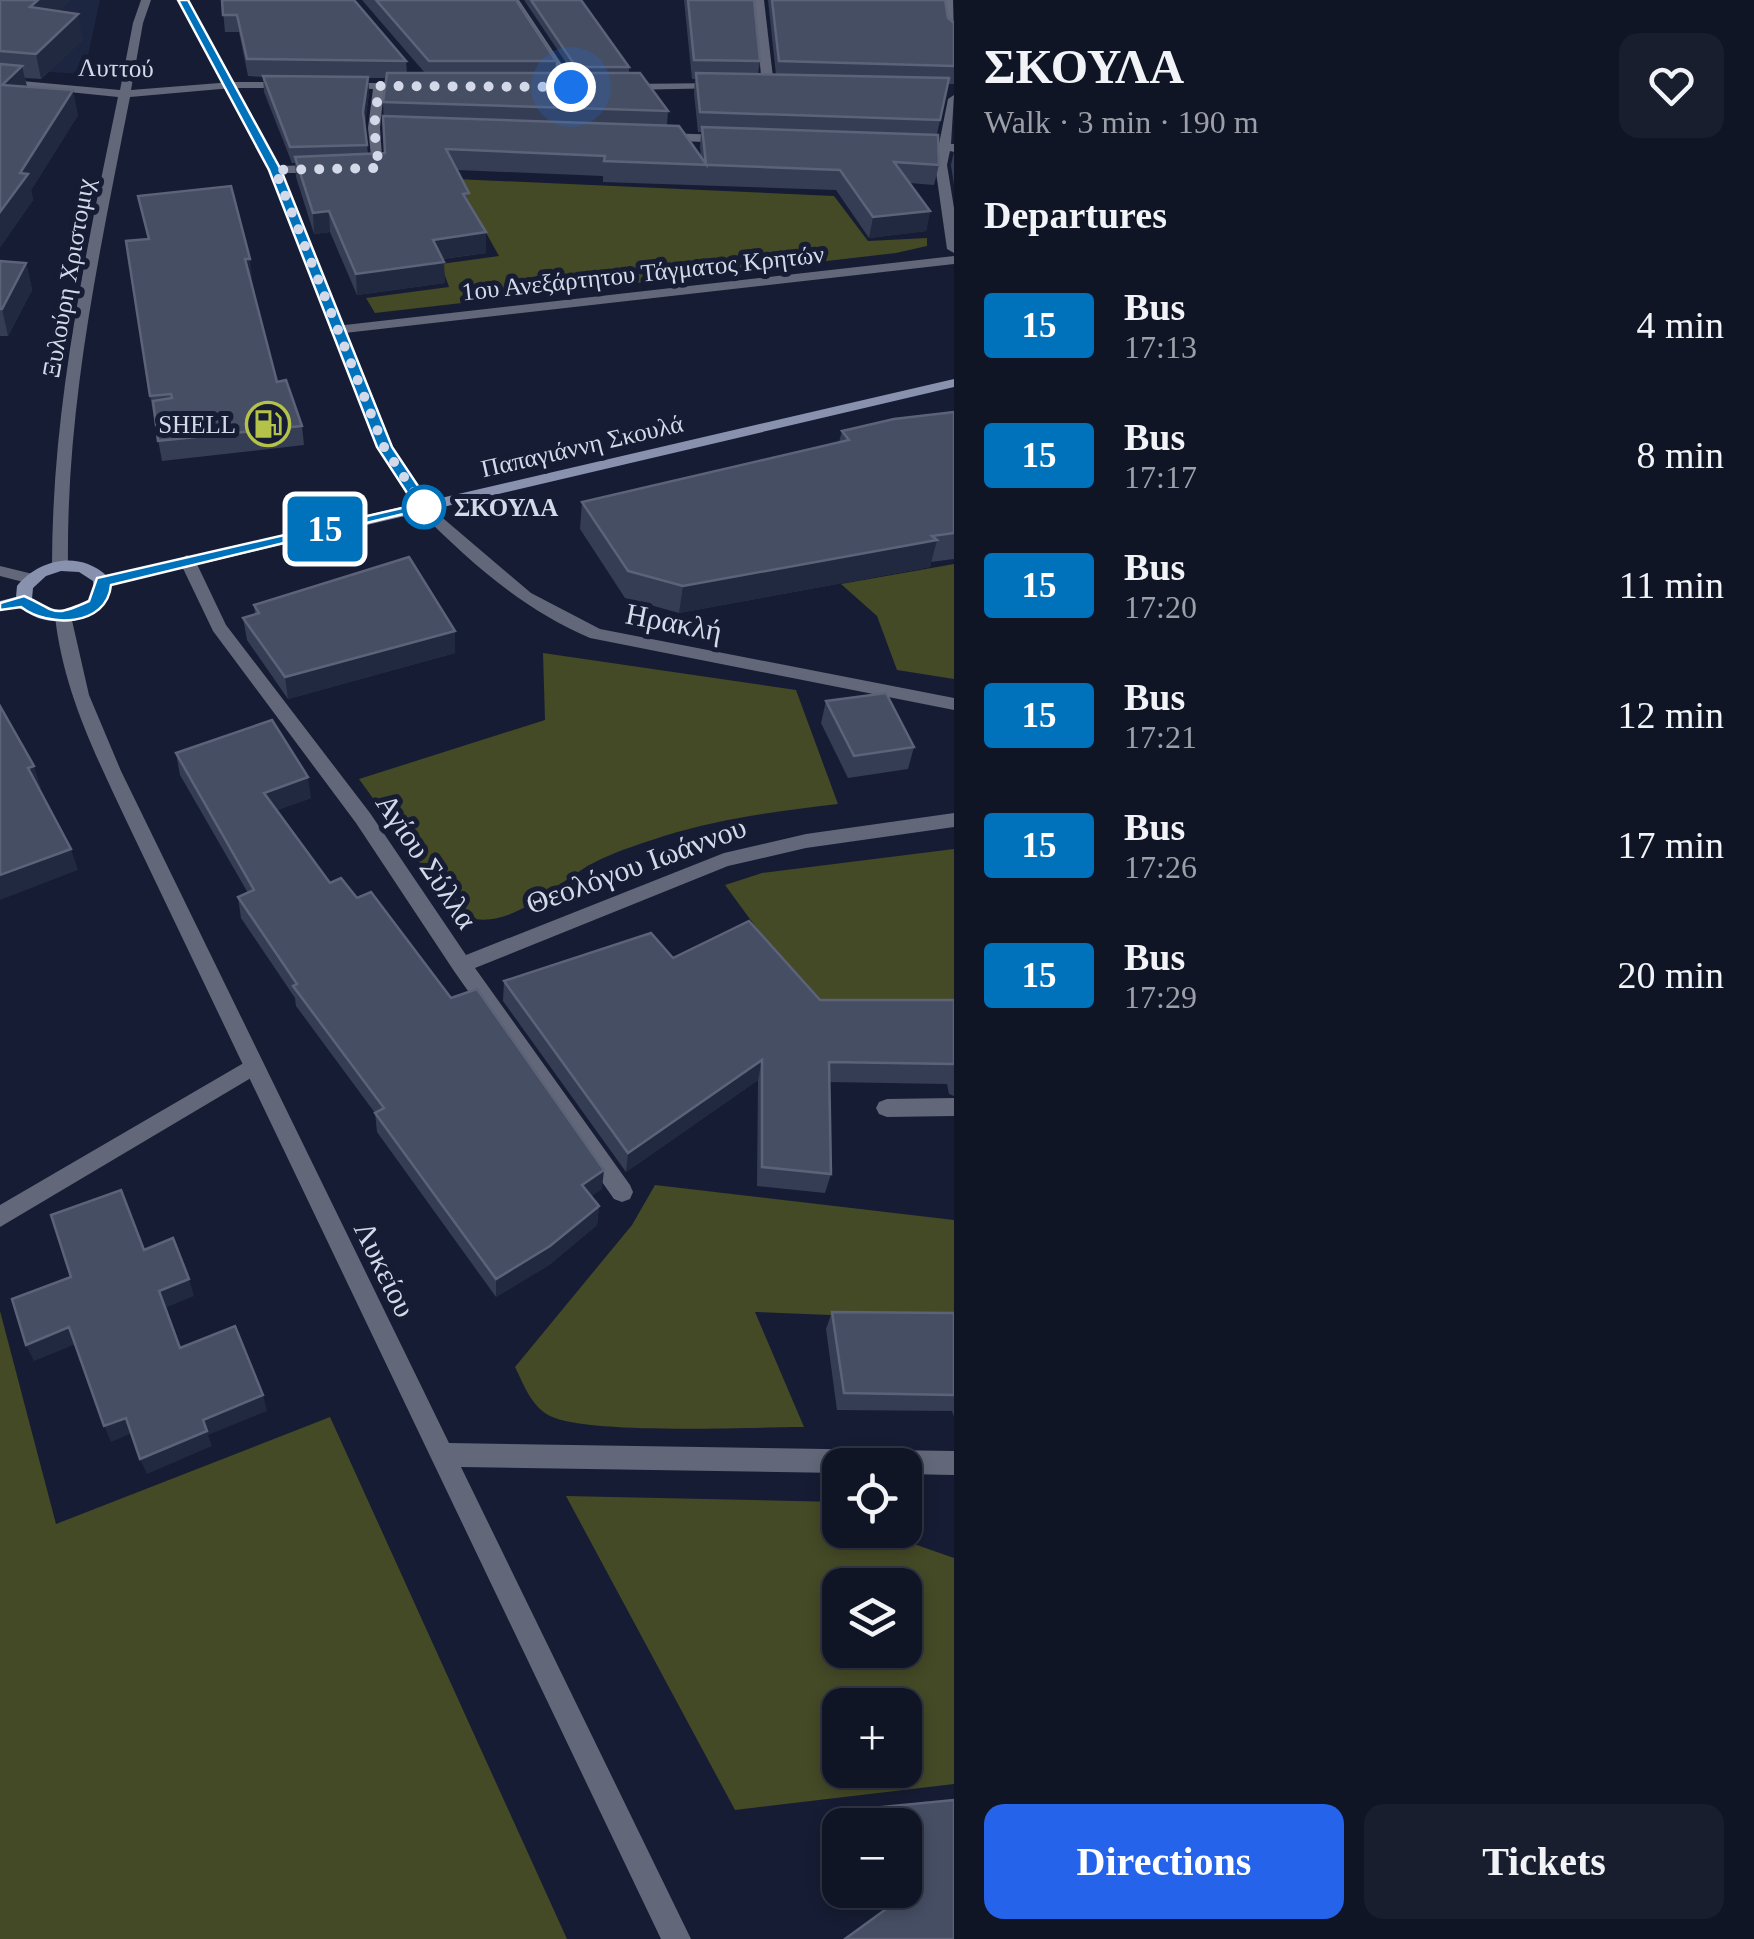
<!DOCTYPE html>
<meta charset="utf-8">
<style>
body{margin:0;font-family:Georgia,serif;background:#191e2e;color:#f1f3f6;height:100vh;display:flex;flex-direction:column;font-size:38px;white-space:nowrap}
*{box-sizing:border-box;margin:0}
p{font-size:32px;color:#9c9fa7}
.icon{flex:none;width:55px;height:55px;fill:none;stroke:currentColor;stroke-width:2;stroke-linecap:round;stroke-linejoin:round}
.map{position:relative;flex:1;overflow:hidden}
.drawer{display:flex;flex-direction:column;background:#101526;width:800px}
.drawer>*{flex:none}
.badge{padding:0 20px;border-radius:8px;font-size:35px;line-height:65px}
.buttons{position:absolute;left:822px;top:1448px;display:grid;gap:20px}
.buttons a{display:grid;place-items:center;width:100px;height:100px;border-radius:20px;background:#101526;box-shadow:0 5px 15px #0003,0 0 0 2px #303443;font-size:50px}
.you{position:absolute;width:50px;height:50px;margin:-25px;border:8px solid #fff;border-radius:50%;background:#1a73e8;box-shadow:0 0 0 15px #1a73e833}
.map>.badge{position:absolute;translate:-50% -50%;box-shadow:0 0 0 5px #fff}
h2{padding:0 30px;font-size:38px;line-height:90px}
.round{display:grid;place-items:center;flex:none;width:105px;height:105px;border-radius:20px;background:#191e2e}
.headline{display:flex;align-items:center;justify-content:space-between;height:170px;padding:0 30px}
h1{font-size:48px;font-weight:700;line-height:75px}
.button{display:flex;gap:20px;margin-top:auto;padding:20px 30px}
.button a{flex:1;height:115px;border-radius:20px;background:#2563eb;color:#fff;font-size:40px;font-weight:700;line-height:115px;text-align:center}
.button a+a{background:#191e2e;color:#f1f3f6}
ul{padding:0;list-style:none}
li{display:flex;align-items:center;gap:30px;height:130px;padding:0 30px}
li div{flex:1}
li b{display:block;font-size:38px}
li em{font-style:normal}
li .badge{min-width:110px;font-weight:700;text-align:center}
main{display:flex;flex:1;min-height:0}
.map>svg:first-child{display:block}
</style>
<main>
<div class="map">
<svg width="954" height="1939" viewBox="0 0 954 1939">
<rect width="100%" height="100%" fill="#161c33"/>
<!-- built -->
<path fill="#1d2641" d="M0,0H100L84,74L0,69Z"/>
<!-- green -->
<g fill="#444926" fill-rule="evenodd">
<path d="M456,179L834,196L868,241L927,238V246L896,253L375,313L366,298L449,287L441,264L499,256Z"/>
<path d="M954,564V679L897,670L877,616L841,584Z"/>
<path d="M543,653L796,690L838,804C778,811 722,818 664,836C643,843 620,850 599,860C556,880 506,941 455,912L359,779L545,720Z"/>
<path d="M954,849V1017L816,1009L725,885L762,873Z"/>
<path d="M655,1185L954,1220V1320L755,1312L804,1427C753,1427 588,1435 550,1416C531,1406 524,1385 515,1367L632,1225Z"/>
<path d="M0,1311L56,1524L330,1417L567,1939H0Z"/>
<path d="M566,1496L840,1502V1530H889L894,1537L954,1558V1784L735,1810ZM840,1585H905V1650H840ZM905,1705V1770H840V1705Z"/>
</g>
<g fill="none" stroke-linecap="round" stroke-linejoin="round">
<!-- lane -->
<path fill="#626879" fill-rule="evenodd" d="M254,1057L261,1060L264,1066L261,1072L0,1227V1205Z"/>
<!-- street -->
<g fill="#626879" fill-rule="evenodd">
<path d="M141,0H151L143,23L131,90L232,82H287L293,85L287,88H232L130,97C99,255 66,405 68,566L60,571L52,566C52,406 86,253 118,97L0,85V79L120,90L133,23Z"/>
<path d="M509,0H519L577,87L575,89H567Z"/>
<path d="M754,0H764L774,86L768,89L762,86Z"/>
<path d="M943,0H953L954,39L948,36Z"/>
<path d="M341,83H412L418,86L412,89H384L380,128L383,171L367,173L361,169L372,165L368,128L373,89L337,88L335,86Z"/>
<path d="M722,83L726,84V88L626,90L620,87L626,84Z"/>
<path d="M954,95L951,144H954V152L950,151L947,165L954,208V253L947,249L935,165L938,151L911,150L905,146L911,142L939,144L948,99Z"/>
<path d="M661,133L727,135L733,139L727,143L657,140L655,137Z"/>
<path d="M275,166L323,165L329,169L323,173H271L269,170Z"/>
<path d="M954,256V264L336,334L329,330L336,326Z"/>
<path d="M424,502L531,593L600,629L954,698V710L590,638C522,609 470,562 418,510V504Z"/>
<path d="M187,555L195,560L226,625L370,813L466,955L724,853L806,834L954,813V827L806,848L728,866L475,968L630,1185L633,1192L630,1199L622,1202L614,1199L454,971L356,823L213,631L179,560Z"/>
<path d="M0,566L37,575L39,579L31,584L0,576Z"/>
<path d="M63,611L71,616L89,695L121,771L449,1443L954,1451V1475L905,1474V1465H840V1473L461,1467L691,1939H661L126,820C95,754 63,690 55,616Z"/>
<path d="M954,1098V1116L887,1117L879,1114L876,1108L879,1102L887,1099Z"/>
</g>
<!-- secondary -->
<path fill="#8892af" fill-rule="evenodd" d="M178,0H188L281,170L393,447L428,501L954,379V387L111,585C107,620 66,627 38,618C30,615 24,608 16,608C11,608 5,610 0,611V601L16,597L17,586C39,559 79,550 107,576L414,504L377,447L269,170ZM61,571L79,572L93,581C99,614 53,617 32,599L33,588L46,576Z"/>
</g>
<!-- wall -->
<g fill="#353d54" fill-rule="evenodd">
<path d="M0,0H70L58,11L83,39L41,79L25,78L27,86L78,115L31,190L33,200L0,247Z"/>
<path d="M222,0L406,61L407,73H425L362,0H516L556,61L555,73H573L524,0H581L629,67V73L668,111L667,125L701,157L700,147L701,132H698L694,93L695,79H692L684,0H754L760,61L758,74L776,75L768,0H945L948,18L954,23V84H948L937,134L939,165L934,185L910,183L930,211L926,231L869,238L836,190L603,182V176L457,170L469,203L486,232V253L443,259L445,283L357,295L330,232L314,234L296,177L295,163H292L264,92L263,77L248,76L239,32H225ZM368,78H386L383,102L385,153L368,154L365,124L369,93Z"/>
<path d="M954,151V185L951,165Z"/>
<path d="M138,196L252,278H250L277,382L302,426L304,445L162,461L150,396L148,239Z"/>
<path d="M0,261L26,263L32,290L8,336H0Z"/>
<path d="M954,412V559L931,562L930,567L679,613L625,598L580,529L582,502L839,442L842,431Z"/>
<path d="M254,605L455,631V653L288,699L247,640L243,618L255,614Z"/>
<path d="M826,701L914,747L908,769L848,778L821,723Z"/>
<path d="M176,753L311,798L277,810L330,883L357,898L451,998L602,1189L591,1196L599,1206L597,1225L549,1265L496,1297L377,1132L375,1113L296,1006L295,998L241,918L238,897L248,893L180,775Z"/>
<path d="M673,958L820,1000H954V1096L949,1094L947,1084L829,1082L831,1174L825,1193L757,1186L758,1080L626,1172L503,1001L504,981Z"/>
<path d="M832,1312L954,1313V1417L952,1411L837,1410L826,1329Z"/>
<path d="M954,1800V1939H843L883,1911L876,1890H905V1825H855L853,1818L861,1809Z"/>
</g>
<!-- shaded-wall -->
<g fill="#212940">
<path d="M38,0H70L35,32L30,7Z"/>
<path d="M78,14L83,39L41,79L36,54Z"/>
<path d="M22,66L28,92L2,85Z"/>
<path d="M368,77L369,93L364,128L363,112Z"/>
<path d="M73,90L78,115L31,190L33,200L0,247V212L20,173Z"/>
<path d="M329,211L330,232L314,234L313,213Z"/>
<path d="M930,211L926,231L869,238L873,217Z"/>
<path d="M486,232V253L433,260V240Z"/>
<path d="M245,259H250L252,278H247Z"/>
<path d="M444,262L445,283L357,295L356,274Z"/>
<path d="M26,263L32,290L8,336L2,309Z"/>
<path d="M937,540L930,567L679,613L683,586Z"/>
<path d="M455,631V653L288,699L285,677Z"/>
<path d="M34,766L41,788L35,790L28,768Z"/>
<path d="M308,777L311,798L267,814L264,793Z"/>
<path d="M71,849L78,870L0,900V875Z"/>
<path d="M762,1060L758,1080L626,1172L628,1153Z"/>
<path d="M604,1170L602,1189L580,1204L582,1185Z"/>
<path d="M599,1206L597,1225L549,1265L496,1297V1279Z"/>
<path d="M189,1279L194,1296L165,1308L159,1291Z"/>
<path d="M69,1327L76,1344L34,1361L26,1345Z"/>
<path d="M263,1395L267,1411L208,1435L212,1446L147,1474L140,1459L203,1420Z"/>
<path d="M126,1418L132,1433L111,1442L104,1426Z"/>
</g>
<!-- building -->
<g fill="#464e64" stroke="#5c6379" stroke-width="2.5">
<path d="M0,0H38L30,7L78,14L36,54L0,51Z"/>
<path d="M222,0H354L406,61L247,59L237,15H223Z"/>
<path d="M376,0H516L556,61H429Z"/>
<path d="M531,0H581L629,67H576Z"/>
<path d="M688,0H754L760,61L694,60Z"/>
<path d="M772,0H945L948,18L954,23V66L779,61Z"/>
<path d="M0,64L22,66L2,85L73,90L20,173L28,174L0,212Z"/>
<path d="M387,73H640L668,111L383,102Z"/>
<path d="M696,73L949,78L940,120L700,112Z"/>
<path d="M263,76L368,77L363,112L367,145L290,147Z"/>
<path d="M383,116L679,126L706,164L702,127L938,135L939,165L894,162L930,211L873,217L840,170L604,161L605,156L446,149L469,193L463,194L486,232L433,240L444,262L356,274L329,211L313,213L295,157L385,153Z"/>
<path d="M231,186L250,259H245L277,382L286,380L302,426L158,441L153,401L172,398L171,394L150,396L126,241L149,239L138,196Z"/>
<path d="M0,261L26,263L2,309H0Z"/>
<path d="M954,412V533L932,536L937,540L683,586L628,571L582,502L849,440L842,431L894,419Z"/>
<path d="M409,557L455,631L285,677L243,618L259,613L254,605Z"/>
<path d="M886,693L914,747L854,756L826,701Z"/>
<path d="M0,706L34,766L28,768L71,849L0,875Z"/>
<path d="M272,720L308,777L264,793L330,883L341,878L357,898L371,892L451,998L477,989L604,1170L582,1185L599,1206L550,1246L496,1279L375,1113L384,1108L293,986L297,984L238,897L254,890L176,753Z"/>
<path d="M749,921L820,1000H954V1064L829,1062L831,1174L762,1167V1060L628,1153L504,981L651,933L673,958Z"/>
<path d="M121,1190L144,1250L173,1238L189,1279L159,1291L180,1348L235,1326L263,1395L203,1420L207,1431L140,1459L126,1418L104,1426L69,1327L26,1345L12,1299L71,1277L51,1215Z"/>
<path d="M832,1312L954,1313V1395L844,1393Z"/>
<path d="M954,1800V1939H845L893,1904L888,1890H905V1825H867L861,1809Z"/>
</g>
<!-- line -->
<path fill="#0072bc" stroke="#fff" stroke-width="2.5" d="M178,0H188L281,170L392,447L432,507L111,585C107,627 48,628 21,607L0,610V603L24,596C57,610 50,619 89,601L97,578L415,505L377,447L269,170Z"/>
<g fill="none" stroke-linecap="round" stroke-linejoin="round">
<!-- walk -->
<path stroke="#d3d9e9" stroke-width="10" stroke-dasharray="0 18" d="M424,507L384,447L275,170L379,168L374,128L379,86L571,87"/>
</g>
<!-- icons -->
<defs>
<symbol id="fuel-ring" viewBox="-11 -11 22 22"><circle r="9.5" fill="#161c33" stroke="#b5c24a" stroke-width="1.5"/><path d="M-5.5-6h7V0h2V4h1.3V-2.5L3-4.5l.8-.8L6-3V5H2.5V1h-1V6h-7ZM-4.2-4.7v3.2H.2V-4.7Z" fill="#b5c24a"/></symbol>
</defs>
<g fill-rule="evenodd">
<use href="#fuel-ring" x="243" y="399" width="50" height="50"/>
</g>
<!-- markers -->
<circle fill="#fff" stroke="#0072bc" stroke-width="5" cx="424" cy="507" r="20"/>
<g text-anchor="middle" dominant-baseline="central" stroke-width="10" stroke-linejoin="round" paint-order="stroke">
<!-- far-street labels -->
<g font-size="25" fill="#d3d9e9" stroke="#161c33">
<text transform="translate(116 68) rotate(1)">Λυττού</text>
<text transform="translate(643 273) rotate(-6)">1ου Ανεξάρτητου Τάγματος Κρητών</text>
<text transform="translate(68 278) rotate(-80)">Ξυλούρη Χριστομιχ</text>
<text transform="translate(582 446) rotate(-13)">Παπαγιάννη Σκουλά</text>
</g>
<!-- far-poi labels -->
<g font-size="25" fill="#d3d9e9" stroke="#161c33" text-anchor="end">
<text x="236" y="424">SHELL</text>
</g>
<!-- far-stop labels -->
<g font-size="25" font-weight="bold" fill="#d3d9e9" stroke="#161c33" text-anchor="start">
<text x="454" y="507">ΣΚΟΥΛΑ</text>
</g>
<!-- street labels -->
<g font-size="30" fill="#d3d9e9" stroke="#161c33">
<text transform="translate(674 622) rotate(11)">Ηρακλή</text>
<text transform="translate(427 861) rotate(56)">Αγίου Σύλλα</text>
<text transform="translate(636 865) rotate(-20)">Θεολόγου Ιωάννου</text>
<text transform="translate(385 1269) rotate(64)">Λυκείου</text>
</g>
</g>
</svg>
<div class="buttons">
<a><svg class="icon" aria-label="locate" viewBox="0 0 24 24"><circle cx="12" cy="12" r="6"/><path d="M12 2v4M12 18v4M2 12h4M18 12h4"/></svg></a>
<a><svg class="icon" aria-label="layers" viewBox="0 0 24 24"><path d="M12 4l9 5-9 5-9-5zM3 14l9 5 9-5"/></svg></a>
<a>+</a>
<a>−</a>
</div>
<div class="you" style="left:571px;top:87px"></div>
<b class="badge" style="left:325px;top:529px;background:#0072bc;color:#fff">15</b>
</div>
<section class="drawer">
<div class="headline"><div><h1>ΣΚΟΥΛΑ</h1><p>Walk · 3 min · 190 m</p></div><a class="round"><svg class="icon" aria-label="heart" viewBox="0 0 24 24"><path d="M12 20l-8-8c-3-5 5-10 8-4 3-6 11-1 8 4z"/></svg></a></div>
<h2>Departures</h2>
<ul>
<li><span class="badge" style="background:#0072bc;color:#fff">15</span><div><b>Bus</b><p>17:13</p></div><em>4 min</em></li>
<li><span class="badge" style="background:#0072bc;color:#fff">15</span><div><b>Bus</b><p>17:17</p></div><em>8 min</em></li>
<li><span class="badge" style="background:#0072bc;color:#fff">15</span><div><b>Bus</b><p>17:20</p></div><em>11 min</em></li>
<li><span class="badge" style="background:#0072bc;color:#fff">15</span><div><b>Bus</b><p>17:21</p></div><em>12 min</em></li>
<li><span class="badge" style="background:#0072bc;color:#fff">15</span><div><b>Bus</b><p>17:26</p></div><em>17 min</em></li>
<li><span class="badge" style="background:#0072bc;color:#fff">15</span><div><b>Bus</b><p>17:29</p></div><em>20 min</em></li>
</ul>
<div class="button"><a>Directions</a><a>Tickets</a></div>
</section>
</main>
